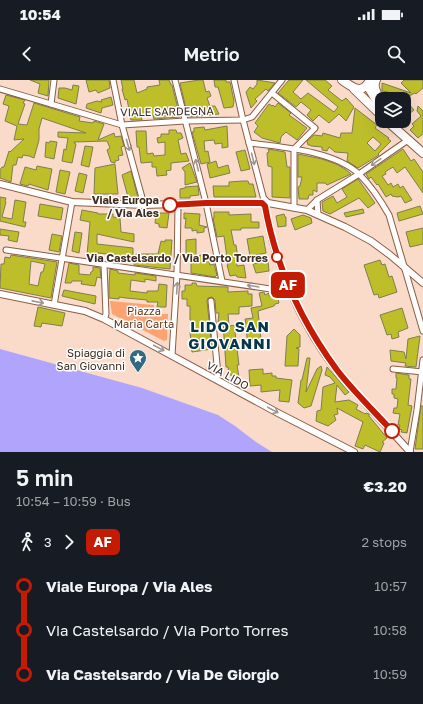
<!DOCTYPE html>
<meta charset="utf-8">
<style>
body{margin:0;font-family:"Golos Text",sans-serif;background:#20242c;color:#f1f3f6;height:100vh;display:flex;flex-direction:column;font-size:15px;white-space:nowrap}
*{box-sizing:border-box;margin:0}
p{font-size:13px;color:#9ea1a6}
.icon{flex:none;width:22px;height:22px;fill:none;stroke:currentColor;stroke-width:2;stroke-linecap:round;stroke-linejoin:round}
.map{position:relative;height:372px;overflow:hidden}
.details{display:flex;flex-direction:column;background:#171b24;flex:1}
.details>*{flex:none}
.badge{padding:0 8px;border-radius:6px;font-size:14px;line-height:26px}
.buttons{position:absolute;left:375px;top:12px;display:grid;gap:8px}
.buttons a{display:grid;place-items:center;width:36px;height:36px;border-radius:8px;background:#171b24;box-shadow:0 4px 16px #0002;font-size:20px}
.map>.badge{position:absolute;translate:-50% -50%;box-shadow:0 0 0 2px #fff}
.legs{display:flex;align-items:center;gap:6px;height:44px;padding:0 16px;font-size:13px}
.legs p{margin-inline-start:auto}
.summary{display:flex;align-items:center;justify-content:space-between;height:68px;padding:0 16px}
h1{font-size:22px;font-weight:600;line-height:30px}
ul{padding:0 16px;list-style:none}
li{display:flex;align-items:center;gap:14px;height:44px;font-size:15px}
li i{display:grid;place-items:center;width:6px;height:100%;margin:0 5px;background:currentColor}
li i::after{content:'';width:10px;height:10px;margin:-5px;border:3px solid;border-radius:50%;background:#171b24}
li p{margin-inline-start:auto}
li:first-child i{background:linear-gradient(#0000 50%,currentColor 0)}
li:last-child i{background:linear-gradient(currentColor 50%,#0000 0)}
.status{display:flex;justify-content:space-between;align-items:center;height:28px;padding:0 20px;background:#171b24;direction:ltr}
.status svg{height:11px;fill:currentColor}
header{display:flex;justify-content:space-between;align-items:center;height:52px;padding:0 16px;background:#171b24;font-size:18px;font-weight:600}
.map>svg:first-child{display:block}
</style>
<div class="status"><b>10:54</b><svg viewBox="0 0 49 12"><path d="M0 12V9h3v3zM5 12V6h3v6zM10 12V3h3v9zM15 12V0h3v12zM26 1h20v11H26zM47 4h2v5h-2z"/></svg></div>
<header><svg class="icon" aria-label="back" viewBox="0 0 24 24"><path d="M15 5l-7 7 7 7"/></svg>Metrio<svg class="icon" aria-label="search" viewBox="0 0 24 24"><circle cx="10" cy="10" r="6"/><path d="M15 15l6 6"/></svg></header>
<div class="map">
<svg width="423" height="372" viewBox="0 0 423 372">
<rect width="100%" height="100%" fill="#fadac9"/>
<!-- green -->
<path fill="#fca371" d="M110,221L154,225V229L158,234H168L167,260L164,261L112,234Z"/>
<!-- water -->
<path fill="#b1a4fd" d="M0,269L142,308L218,335L235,346L256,362L272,372H0Z"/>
<!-- building -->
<g fill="#bebe2b" stroke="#7e7f4d" fill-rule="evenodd">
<path d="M30,0H49L48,16L38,13L40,4Z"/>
<path d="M86,0H109L110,8L98,13L96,10L89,12Z"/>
<path d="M121,0H134L137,13L147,9V7L160,5L159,0H169L171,5H172L180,37L154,39L153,35H141L142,40H131L127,19L125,20L122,9H123Z"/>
<path d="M199,0H203L206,12L209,11L211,16L207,18L210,26H215L219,34L188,37L180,3Z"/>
<path d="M214,0H226V2H230L234,21L233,27L224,28L218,7H215Z"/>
<path d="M257,0L275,3L268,11L266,9L255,19L257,21L251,28L246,12L250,7L253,9L257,4Z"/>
<path d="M289,0H303L293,12L301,19L308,13L334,32L338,27L306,0H325L332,6L328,10L342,21L346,18L354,27L346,41L339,34L329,43L319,35L313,41L307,35L311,30L301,22L296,27L278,13Z"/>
<path d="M404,0H422L423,1V8L416,14L415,13L403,19L397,13L394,19H390L385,16L388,12L382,11V3L411,13L401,3Z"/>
<path d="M73,5L79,6L76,24L58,18L59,8H65L72,10Z"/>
<path d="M6,15L25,20L23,23L25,24L18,44L27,45L34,23L80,37L79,41L93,43L94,41L104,44L98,60L114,53L115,57L121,56L124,66L121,67L123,75L118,76L119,80L115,81V83L111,82L107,70L110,68L107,61L74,62V63L76,64L72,83L62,81L64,69L66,70L68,58L58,57V52L86,53L42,38L39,49V60L34,78L29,76L23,75L22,78L18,77L16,85H13L11,102L0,98V90L2,87H4L9,71L10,72L24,59L14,60L17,46L5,41L9,26L3,24Z"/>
<path d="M111,17L113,25L102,28L101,33L86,28L87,24L97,21L102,22L101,20Z"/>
<path d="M407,22L414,30L404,38V25Z"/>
<path d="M278,23L291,33L289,35L307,48L297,60L286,52L281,57L280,63L262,58L254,52L258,46L255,43L269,24L272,26L273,25L275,27Z"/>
<path d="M418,26L423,31V54L418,58L410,50L414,46L412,44L421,36L417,31Z"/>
<path d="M355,28L377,45L375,48L389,58L388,59L391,61L378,74L379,75L358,88L347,81L348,73L335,72L329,67L327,71L322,70V67L311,66L310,65H308L307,61L314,55L322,56L323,53L340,58L341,53H352ZM373,57L381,64L375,71L367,63Z"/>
<path d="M227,46L228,67L222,68V63L215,64L214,60L204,61L205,72L208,71L210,82L201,84L192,52H194V48L204,47L205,50Z"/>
<path d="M169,50H176L177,53H181L183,58L178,60L181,74L186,73L189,81L171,83V90L166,91L167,95L157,96L156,87H152V82L141,83L139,67H137L136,51H146L147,74L153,73L154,76L165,75V62L158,63L157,58L161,57V54H169Z"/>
<path d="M50,61L57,62L54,79L45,77L46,62L49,63Z"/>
<path d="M85,66L93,67L89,87L81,85Z"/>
<path d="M268,69L285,72L287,87H290V118L272,117V87L268,86L267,73L269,72Z"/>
<path d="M403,69L411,81L414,79L423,92V113L405,87L397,93L393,87L385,92L386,94L382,96L388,105L391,103L393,107L398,104L400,108L403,106L412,120L405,123L401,116L398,117L392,116L391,114L386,117L378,104L377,105L371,97L369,99L366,94Z"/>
<path d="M245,70L250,89L241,91L236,72Z"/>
<path d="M298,74L322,79L336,84L345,89L351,94L327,105L325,103H317V112L313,110V115H309L308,119H299L298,107L300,106L302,97H298Z"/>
<path d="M216,81L218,88L228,85L230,93L210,98L207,84Z"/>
<path d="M190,83L197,102L185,105V92L182,88Z"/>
<path d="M115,84L118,114H94L95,88Z"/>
<path d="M37,86L52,89L48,110L29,104L28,106L20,104L25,87L36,90Z"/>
<path d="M60,90L70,92L65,114L56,112Z"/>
<path d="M131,91L138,118L128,117L122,95Z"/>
<path d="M79,93L87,95L83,113L75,111Z"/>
<path d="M358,99L375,123L368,128L359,118L330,134L323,131L322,122L333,116L337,123L347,117L342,109Z"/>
<path d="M243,101H248L249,104H253L256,117H214L213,106H229V102Z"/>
<path d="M198,106L199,115L190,116V118H180V109L185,108V107Z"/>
<path d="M0,117L6,118L5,121L6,122L2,137L12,139L15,120L26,122L23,142H26L25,147L0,141Z"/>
<path d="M40,124L63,128L61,140L38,136Z"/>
<path d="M420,126L423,134L399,141L397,133Z"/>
<path d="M363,129L364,133L346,137L344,133Z"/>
<path d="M82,130L98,133V134H113V137L120,138L121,152L134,154V162L97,154V164L133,168V177L98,173L97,177H93V175H87L90,142L80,140Z"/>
<path d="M214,132H229V135L251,134V142H259V148H241V150H231L234,165H236L238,178H236L237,186L244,185L246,198L237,197L236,195L230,196L227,185H228L224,156L217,157L213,138H214Z"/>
<path d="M156,133H169L167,148L159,147V144L155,143Z"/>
<path d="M184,133L200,134L199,145L207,147L204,148V152L197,153V150L192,151V148H185L186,138L184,139Z"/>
<path d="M284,134L285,137H286V146L278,147L276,136Z"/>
<path d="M303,135L311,138L312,143L295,150L291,139Z"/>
<path d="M423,148V164L410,167L406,152Z"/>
<path d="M0,149L19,152L17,162L8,160L9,156L0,155Z"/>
<path d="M75,152L82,153L79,173L72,171Z"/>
<path d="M52,154L62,156L59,172L49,170Z"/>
<path d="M263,156L266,173L250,176L247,159Z"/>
<path d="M196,159V177L206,173L210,185L214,184L217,195L215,197L191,193V178H186V160Z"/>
<path d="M165,160H172L170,189L134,185L136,174H158L161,161L165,162Z"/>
<path d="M11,175L57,182L51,218L0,208L1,184H4L5,177L10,178ZM31,181L45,184L43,192H41L38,206L29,204Z"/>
<path d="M380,180L382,185L385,184L389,197L392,196L397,212L379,218L378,214L374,215L364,185Z"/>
<path d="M268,181L269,191L256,193L253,184Z"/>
<path d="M69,183L79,185V194L90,195L91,192L93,191V187L100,188L101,198L97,197L95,206L81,204L82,201H72L71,203H65Z"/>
<path d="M110,189L118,191V193L135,195V193L156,196V201L145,199V202L131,200L130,211L147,213V211H158L159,204L167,205L166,227H157L158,222H147V220L126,218L119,217V219L109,218V205Z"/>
<path d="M192,203H196L197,206L228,207V212L248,211V214H252V226L239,227V234H228L229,246L246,244L245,239L253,238L251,228L262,226L259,213L264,212L265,215L269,213V216L277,215L279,223L275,224L274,226L258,231L261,259L252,260V263H248L246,250L235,252L239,285H237L239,297L233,298V295L231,296V294H229L228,287H226L223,242H218L219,233H216L215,220L212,217L208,218L207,221L212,269L192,272L190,252L192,251L191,240H190V226H187V219H182V211H185V205H192Z"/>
<path d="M64,210L96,216L95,224L62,216Z"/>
<path d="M38,227L65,233L62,246L42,243L41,247L34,246Z"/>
<path d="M402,228L408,248L398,252L399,257L392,259L391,254L387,255L380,235Z"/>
<path d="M294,249L300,255V267L296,268L299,269L298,286H285L287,256Z"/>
<path d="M420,256L416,287L405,286L406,283L391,281L390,270L404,272L406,279L408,259Z"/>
<path d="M307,278H310L306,312L317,289L321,286L322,290L311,326L304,328L298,323L301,300H302Z"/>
<path d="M327,287L349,312L345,315L337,305L335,322L349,320L358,325L356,329L365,334L366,333L369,334V336L387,358L382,362L384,363L380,372L365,365L363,369L355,366L363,342L337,328L338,334L334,335L336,340L328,346L316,341L317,331L321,330L323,307L335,303L330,297L325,295Z"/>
<path d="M263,289V294L272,293V296H276V298L292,300L289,322L279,321L280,310L261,312V305L250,306L249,290Z"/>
<path d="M396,293L409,295V299H411L408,325L412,326L407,353L401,352L402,350L399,349L400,345H398L400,334L393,333L394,328H397L398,319L394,318V314H392V309H396L397,298H396Z"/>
<path d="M421,326H423V369H415Z"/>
</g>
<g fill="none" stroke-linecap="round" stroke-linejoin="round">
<defs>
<g id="minor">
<path d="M113,0L122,45L144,125"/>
<path d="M175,0L206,123L222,201"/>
<path d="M234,0L243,40L264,120"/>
<path d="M0,9L122,45L185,41L243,40L252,37L282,0"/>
<path d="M272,13L315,48L294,69V128"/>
<path d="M51,24L54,0"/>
<path d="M249,63C282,67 336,71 360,95C372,107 381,121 389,135L423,251"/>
<path d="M317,120L318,135"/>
<path d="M307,130L317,120L359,94L408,60"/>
<path d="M6,170L291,212"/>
<path d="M211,221L218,295L216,299"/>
<path d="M54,225L72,122"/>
<path d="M104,239L106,234L104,185"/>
<path d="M172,275L177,195L178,125"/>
<path d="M393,289L423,292"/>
<path d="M410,372L417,330L423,280"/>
</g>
<g id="tertiary">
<path d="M0,104L72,122L144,125L206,123H262L265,120L268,123L307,130L345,147L371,161L390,175L423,203"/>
<path d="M262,123L265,126C275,185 300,243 337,291C360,319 386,345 410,372"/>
<path d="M0,214L85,231L104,239L278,333L354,372"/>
</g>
<g id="primary">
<path d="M342,0C352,7 362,16 370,0"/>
<path d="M376,0C373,5 376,12 379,17"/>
<path d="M367,5L382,30"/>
<path d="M354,9L382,36"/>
<path d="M387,41L423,73"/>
</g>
</defs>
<!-- minor casing -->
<use href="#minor" stroke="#8b5d44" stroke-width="7"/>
<!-- tertiary casing -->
<use href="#tertiary" stroke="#8b5d44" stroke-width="8"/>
<!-- primary casing -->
<use href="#primary" stroke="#8b5d44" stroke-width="10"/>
<!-- minor -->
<use href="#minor" stroke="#fff" stroke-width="5"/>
<!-- tertiary -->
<use href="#tertiary" stroke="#fff" stroke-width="6"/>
<!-- primary -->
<use href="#primary" stroke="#fff" stroke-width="8"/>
</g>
<!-- one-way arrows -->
<defs><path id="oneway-shaft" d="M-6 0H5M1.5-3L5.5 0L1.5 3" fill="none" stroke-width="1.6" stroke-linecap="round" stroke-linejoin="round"/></defs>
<g stroke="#9f9690">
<use href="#oneway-shaft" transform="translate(128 65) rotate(74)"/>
<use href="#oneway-shaft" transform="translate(253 79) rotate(76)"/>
<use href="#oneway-shaft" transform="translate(376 82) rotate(145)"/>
<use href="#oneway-shaft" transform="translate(197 85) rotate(-104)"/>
<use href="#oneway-shaft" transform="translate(253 206) rotate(-171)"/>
<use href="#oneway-shaft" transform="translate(177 208) rotate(-86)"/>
<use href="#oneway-shaft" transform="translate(38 222) rotate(11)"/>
<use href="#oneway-shaft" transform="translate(159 268) rotate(28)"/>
<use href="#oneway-shaft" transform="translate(273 330) rotate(28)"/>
</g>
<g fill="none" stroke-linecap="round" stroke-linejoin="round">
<defs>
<path id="line-1" d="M170,125L206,123H262L265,126C276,187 300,240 337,290C353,311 374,331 392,351"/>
</defs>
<!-- line-1 casing -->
<use href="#line-1" stroke="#fff" stroke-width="9"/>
<!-- line-1 -->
<use href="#line-1" stroke="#c41b04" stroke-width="6"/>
</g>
<!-- icons -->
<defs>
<symbol id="sight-pin" viewBox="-11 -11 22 30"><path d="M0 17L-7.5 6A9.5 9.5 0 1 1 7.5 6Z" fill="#306982" stroke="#fff"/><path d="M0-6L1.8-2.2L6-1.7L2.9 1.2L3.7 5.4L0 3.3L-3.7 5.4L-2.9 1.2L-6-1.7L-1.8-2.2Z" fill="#fff"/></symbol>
</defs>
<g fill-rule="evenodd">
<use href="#sight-pin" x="128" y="268" width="20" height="27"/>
</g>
<!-- markers -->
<g fill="#fff" stroke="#c41b04" stroke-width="2">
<circle cx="170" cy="125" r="7"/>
<circle cx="277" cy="177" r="5"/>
<circle cx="392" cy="351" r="7"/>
</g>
<g text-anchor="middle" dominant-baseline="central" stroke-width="3" stroke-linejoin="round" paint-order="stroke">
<!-- street labels -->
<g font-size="11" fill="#3f2c21" stroke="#fff">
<text transform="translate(167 31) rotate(-1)">VIALE SARDEGNA</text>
<text transform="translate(228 295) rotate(29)">VIA LIDO</text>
</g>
<!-- stop labels -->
<g font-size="11" font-weight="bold" fill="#3f2c21" stroke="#fff" text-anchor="end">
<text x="159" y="119">Viale Europa<tspan x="159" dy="13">/ Via Ales</tspan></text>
<text x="268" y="177">Via Castelsardo / Via Porto Torres</text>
</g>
<!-- park labels -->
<g font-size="11" fill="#66391e" stroke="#fff">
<text x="144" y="230">Piazza<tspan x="144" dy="13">Maria Carta</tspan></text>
</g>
<!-- poi labels -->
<g font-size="11" fill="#3f2c21" stroke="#fff" text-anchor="end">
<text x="125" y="272">Spiaggia di<tspan x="125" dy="13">San Giovanni</tspan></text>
</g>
<!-- district labels -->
<g font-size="15" font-weight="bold" letter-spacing="1" fill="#04374a" stroke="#fff">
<text x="230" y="246">LIDO SAN<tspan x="230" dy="17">GIOVANNI</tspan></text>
</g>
</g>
</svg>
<div class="buttons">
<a><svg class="icon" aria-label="layers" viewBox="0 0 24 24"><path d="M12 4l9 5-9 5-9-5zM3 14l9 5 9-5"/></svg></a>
</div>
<b class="badge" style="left:288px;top:205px;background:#c41b04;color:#fff">AF</b>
</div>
<section class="details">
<div class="summary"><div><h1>5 min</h1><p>10:54 – 10:59 · Bus</p></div><b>€3.20</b></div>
<div class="legs"><svg class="icon" aria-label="walk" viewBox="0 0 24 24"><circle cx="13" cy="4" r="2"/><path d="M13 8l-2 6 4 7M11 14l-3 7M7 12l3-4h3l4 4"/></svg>3<svg class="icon" aria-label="forward" viewBox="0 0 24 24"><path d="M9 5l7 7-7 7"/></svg><b class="badge" style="background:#c41b04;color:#fff">AF</b><p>2 stops</p></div>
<ul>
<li><i style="color:#c41b04"></i><b>Viale Europa / Via Ales</b><p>10:57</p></li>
<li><i style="color:#c41b04"></i><span>Via Castelsardo / Via Porto Torres</span><p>10:58</p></li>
<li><i style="color:#c41b04"></i><b>Via Castelsardo / Via De Giorgio</b><p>10:59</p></li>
</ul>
</section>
